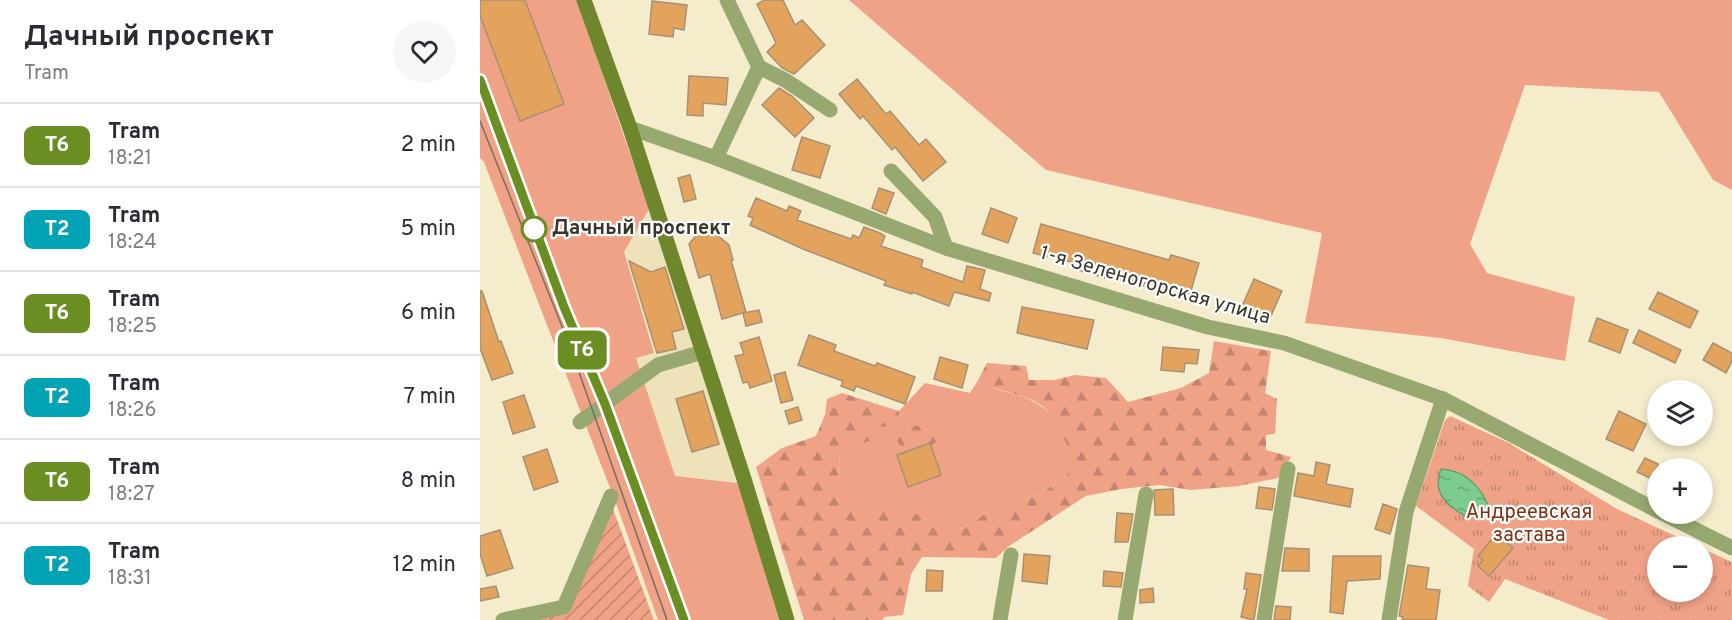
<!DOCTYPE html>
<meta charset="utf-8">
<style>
body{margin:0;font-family:Overpass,sans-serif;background:#f7f7f7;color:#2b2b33;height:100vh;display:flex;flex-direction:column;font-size:22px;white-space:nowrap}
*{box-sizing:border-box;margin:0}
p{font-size:20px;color:#7c7c81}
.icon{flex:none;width:33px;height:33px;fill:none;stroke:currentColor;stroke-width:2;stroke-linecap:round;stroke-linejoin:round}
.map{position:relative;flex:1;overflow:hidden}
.drawer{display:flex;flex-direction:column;background:#fff;width:480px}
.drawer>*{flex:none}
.badge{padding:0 12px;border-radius:9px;font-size:21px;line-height:39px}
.buttons{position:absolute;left:1167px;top:380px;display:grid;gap:12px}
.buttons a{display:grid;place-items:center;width:66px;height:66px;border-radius:50%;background:#fff;box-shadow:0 3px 9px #0003;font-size:30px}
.map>.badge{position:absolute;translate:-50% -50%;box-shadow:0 0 0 3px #fff}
.round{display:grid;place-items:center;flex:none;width:63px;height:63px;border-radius:32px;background:#f7f7f7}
.summary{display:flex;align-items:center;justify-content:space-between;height:102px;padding:0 24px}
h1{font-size:28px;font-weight:700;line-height:45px}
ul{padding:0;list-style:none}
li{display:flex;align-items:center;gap:18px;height:84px;padding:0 24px;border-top:2px solid #e1e1e2}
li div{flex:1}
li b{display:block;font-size:22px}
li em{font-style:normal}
li .badge{min-width:66px;font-weight:700;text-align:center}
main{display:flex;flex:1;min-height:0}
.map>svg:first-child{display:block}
</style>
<main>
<section class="drawer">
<div class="summary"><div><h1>Дачный проспект</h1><p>Tram</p></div><a class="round"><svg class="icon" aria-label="heart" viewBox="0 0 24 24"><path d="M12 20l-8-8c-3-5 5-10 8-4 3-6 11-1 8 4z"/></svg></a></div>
<ul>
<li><span class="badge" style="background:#6b8e23;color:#fff">T6</span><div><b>Tram</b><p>18:21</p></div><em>2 min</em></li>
<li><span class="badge" style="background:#00a3b4;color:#fff">T2</span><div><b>Tram</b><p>18:24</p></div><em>5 min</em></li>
<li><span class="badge" style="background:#6b8e23;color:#fff">T6</span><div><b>Tram</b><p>18:25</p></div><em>6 min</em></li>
<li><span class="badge" style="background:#00a3b4;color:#fff">T2</span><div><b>Tram</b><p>18:26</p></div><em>7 min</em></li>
<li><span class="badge" style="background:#6b8e23;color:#fff">T6</span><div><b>Tram</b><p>18:27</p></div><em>8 min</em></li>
<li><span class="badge" style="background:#00a3b4;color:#fff">T2</span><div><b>Tram</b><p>18:31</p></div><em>12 min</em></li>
</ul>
</section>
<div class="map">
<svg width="1252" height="620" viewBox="0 0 1252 620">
<defs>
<pattern id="forest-firs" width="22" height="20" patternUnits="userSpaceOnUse" patternTransform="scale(1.5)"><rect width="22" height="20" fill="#f0a287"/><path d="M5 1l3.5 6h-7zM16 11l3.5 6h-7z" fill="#c3856e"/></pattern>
<pattern id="park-tufts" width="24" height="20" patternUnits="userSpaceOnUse" patternTransform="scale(1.5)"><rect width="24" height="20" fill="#f0a287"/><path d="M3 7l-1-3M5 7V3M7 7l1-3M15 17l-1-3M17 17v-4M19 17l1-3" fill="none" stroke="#c3856e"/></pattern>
<pattern id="garden-furrows" width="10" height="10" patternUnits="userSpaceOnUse" patternTransform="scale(1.5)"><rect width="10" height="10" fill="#f0a287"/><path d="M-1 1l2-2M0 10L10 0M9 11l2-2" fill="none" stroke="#c3856e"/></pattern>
<pattern id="water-ripples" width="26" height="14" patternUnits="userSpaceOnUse" patternTransform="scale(1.5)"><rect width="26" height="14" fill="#7ccc8f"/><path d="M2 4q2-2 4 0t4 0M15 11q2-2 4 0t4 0" fill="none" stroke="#67a675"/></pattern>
</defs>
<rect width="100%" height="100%" fill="#f4eccb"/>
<!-- built -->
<path fill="#ede2b9" d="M169,209L258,483L195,476L155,358L174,353L144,252Z"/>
<!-- grass -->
<g fill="#f0a287">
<path d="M0,0H97L169,209L144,252L174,353L156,358L195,476L258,483L299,620H178L137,506L4,162L0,158Z"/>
<path d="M369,0H1252V190L1233,180L1179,92L1045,85L990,244L1007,273L1095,297L1085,361L961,338L825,323L842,233L566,170Z"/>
<path d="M497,382C516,391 538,393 556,403C574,413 588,432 601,446L588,474L562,493L510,511L480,529H452L433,510L376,528L358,475L360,453L419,411L445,383L490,393Z"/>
</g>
<!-- forest -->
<path fill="url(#forest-firs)" d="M734,341L791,351L785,393L797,399L795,434L786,435V450L811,457L798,478L759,486L711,490L680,485L641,489L606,496L529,546L516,558L442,557L431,574L423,615L404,617L403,620H324L276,467L302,448L336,436L345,415L347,399L362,393L419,411L418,424L455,428L459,440L437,455L424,451L407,426L395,428L391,440L360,453L358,475L365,493L381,507L433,510L452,528L480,529L510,511L562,493L588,474C591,454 591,452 582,434C578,426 573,416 567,410C551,394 518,392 497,382L507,363L546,366L549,380H574L595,375L626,378L648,402L701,388L729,373Z"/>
<!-- park -->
<path fill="url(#park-tufts)" d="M970,416L1027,442L1137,509L1217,546H1178V591H1222L1223,549L1252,562V620H1129L1025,579L1009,602L988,586L994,549L936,506L965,420Z"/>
<!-- garden -->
<path fill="url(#garden-furrows)" d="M133,509L174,620H23L84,607Z"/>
<!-- water -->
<path fill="url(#water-ripples)" stroke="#689f70" stroke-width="1.5" d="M961,469C983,470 999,484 1008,505L1000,513L985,516C966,505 952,492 961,469Z"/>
<!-- building -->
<g fill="#e4a35c" stroke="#a79078" stroke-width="1.5">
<path d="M0,0H45L84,104L40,121L0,16Z"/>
<path d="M284,0H303L315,25L322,20L345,45L314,74L302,68L287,52L296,43L277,4Z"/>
<path d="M172,1L207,5L204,30L194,28L193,37L169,34Z"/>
<path d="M209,76L248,78L246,105L223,103V116L207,115Z"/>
<path d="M377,79L406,114L410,111L439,145L446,139L466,162L443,181L415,147L412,150L383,116L380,119L359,94Z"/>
<path d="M299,88L312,96L334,118L315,137L282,105Z"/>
<path d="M322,137L350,146L340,178L312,170Z"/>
<path d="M210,175L216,199L204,202L198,178Z"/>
<path d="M399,188L414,193L406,214L392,208Z"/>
<path d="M276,198L307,211L309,206L321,211L317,220L371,239L373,235L379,238L384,227L400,233L405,236L401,246L443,260L441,267L483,282L487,266L505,270L500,289L511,293L509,301L474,292L469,306L432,292V294L404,285L406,281L323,249L270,225L273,218L268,216Z"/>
<path d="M511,208L537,218L528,243L502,234Z"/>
<path d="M561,224L689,260L691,255L719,263L710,294L665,282L663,286L626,276L625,278L598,270L599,264L553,253Z"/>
<path d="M225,225L249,245L253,260H251L266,312L242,319L230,274L219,278L209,244Z"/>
<path d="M149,261L171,272L185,267L204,329L192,332L196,349L177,353Z"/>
<path d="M774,279L802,291L790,318L762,306Z"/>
<path d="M0,291H2L19,342L21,341L33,373L12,380L0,348Z"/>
<path d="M1178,292L1218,311L1210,328L1169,309Z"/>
<path d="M542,307L614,320L607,349L537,333Z"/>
<path d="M279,310L282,322L266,326L263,313Z"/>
<path d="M1117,318L1148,330L1140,353L1109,341Z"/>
<path d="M1159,330L1201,350L1195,363L1153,343Z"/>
<path d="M329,335L356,345L354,351L395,366L397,363L435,377L425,404L376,386L374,391L361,386L363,381L318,365Z"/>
<path d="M279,337L292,381L270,388L268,382L263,383L255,356L264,354L260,343Z"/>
<path d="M1233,343L1252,353V361L1246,373L1223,360Z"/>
<path d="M683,347L719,350L717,364L705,363L704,372L681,370Z"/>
<path d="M460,357L488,365L482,388L454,379Z"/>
<path d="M305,372L313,400L301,403L294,375Z"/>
<path d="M223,391L239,444L212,452L196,399Z"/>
<path d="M44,395L55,427L33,434L23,402Z"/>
<path d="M318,407L322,420L309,424L305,411Z"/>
<path d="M1139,411L1166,424L1153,451L1126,439Z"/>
<path d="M450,443L461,475L428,487L417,455Z"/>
<path d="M67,449L78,482L54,490L43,457Z"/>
<path d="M1165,458L1178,464V482L1157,472Z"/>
<path d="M836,462L850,465L846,484L873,489L870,507L814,496L818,473L834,476Z"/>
<path d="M779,487L795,489L792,510L776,508Z"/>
<path d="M693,489L694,515H675L674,490Z"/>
<path d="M903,504L917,509L910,534L895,529Z"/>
<path d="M637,513L653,514L648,542H635Z"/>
<path d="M20,530L33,568L7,576L0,554V536Z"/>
<path d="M1016,534L1033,548L1009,576L998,566L1003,560L998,556Z"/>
<path d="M805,548L829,549V571H802Z"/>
<path d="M544,554L570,556L567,584L542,581Z"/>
<path d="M853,556H901L900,579L867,581L863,614L850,612Z"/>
<path d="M928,565L949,568L946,589L960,590L956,620H922L923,617L919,616Z"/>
<path d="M447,570L463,571L462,591H446Z"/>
<path d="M624,571L643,573L641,587L623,586Z"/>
<path d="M766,573L781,575L774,620L761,617L767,589H764Z"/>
<path d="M16,586L19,597L0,601V589Z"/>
<path d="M673,588L674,602L660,603V590Z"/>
<path d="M796,606L811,607L810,620H794Z"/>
</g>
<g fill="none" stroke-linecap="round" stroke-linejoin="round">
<!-- minor -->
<g stroke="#97a971" stroke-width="15">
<path d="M279,67L305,80L350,110"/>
<path d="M150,128L236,158L466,248L728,327L804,343L963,399L1178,511"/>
<path d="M236,158L279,67L247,0"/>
<path d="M411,171L455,217L466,248"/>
<path d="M100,422L178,365L223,352"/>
<path d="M1182,513L1252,548"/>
<path d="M23,620L84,607L131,496"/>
<path d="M520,620L531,555"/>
<path d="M645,620L666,494"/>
<path d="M784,620L808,469"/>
<path d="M909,620L926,512L963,399"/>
</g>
<!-- secondary -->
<path stroke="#6f872c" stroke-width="15" d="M104,0L150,128L265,482L307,620"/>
<!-- tram -->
<g stroke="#75705d" stroke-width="1.5">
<path d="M0,80L84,307L125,404L204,620"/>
<path d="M0,121L89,344L187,620"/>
</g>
</g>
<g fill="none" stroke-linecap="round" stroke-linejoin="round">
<defs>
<path id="line" d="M0,80L84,307L125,404L204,620"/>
</defs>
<!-- line casing -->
<use href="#line" stroke="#fff" stroke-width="14"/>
<!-- line -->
<use href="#line" stroke="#6b8e23" stroke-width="9"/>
</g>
<!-- markers -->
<circle fill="#fff" stroke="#6b8e23" stroke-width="3" cx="54" cy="229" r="12"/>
<g text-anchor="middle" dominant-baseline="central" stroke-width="4.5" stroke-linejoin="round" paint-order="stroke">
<!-- stop labels -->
<g font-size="20" font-weight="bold" fill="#393629" stroke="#fff" text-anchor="start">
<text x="72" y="229">Дачный проспект</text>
</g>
<!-- street labels -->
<g font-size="20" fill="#393629" stroke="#fff">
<text transform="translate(675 286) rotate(16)">1-я Зеленогорская улица</text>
</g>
<!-- park labels -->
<g font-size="20" fill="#7f3011" stroke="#fff">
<text x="1049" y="513">Андреевская<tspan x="1049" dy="23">застава</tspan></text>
</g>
</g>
</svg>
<div class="buttons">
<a><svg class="icon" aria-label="layers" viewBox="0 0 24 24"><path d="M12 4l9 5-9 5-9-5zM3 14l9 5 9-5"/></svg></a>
<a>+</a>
<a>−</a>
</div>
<b class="badge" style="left:102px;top:350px;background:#6b8e23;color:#fff">T6</b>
</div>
</main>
